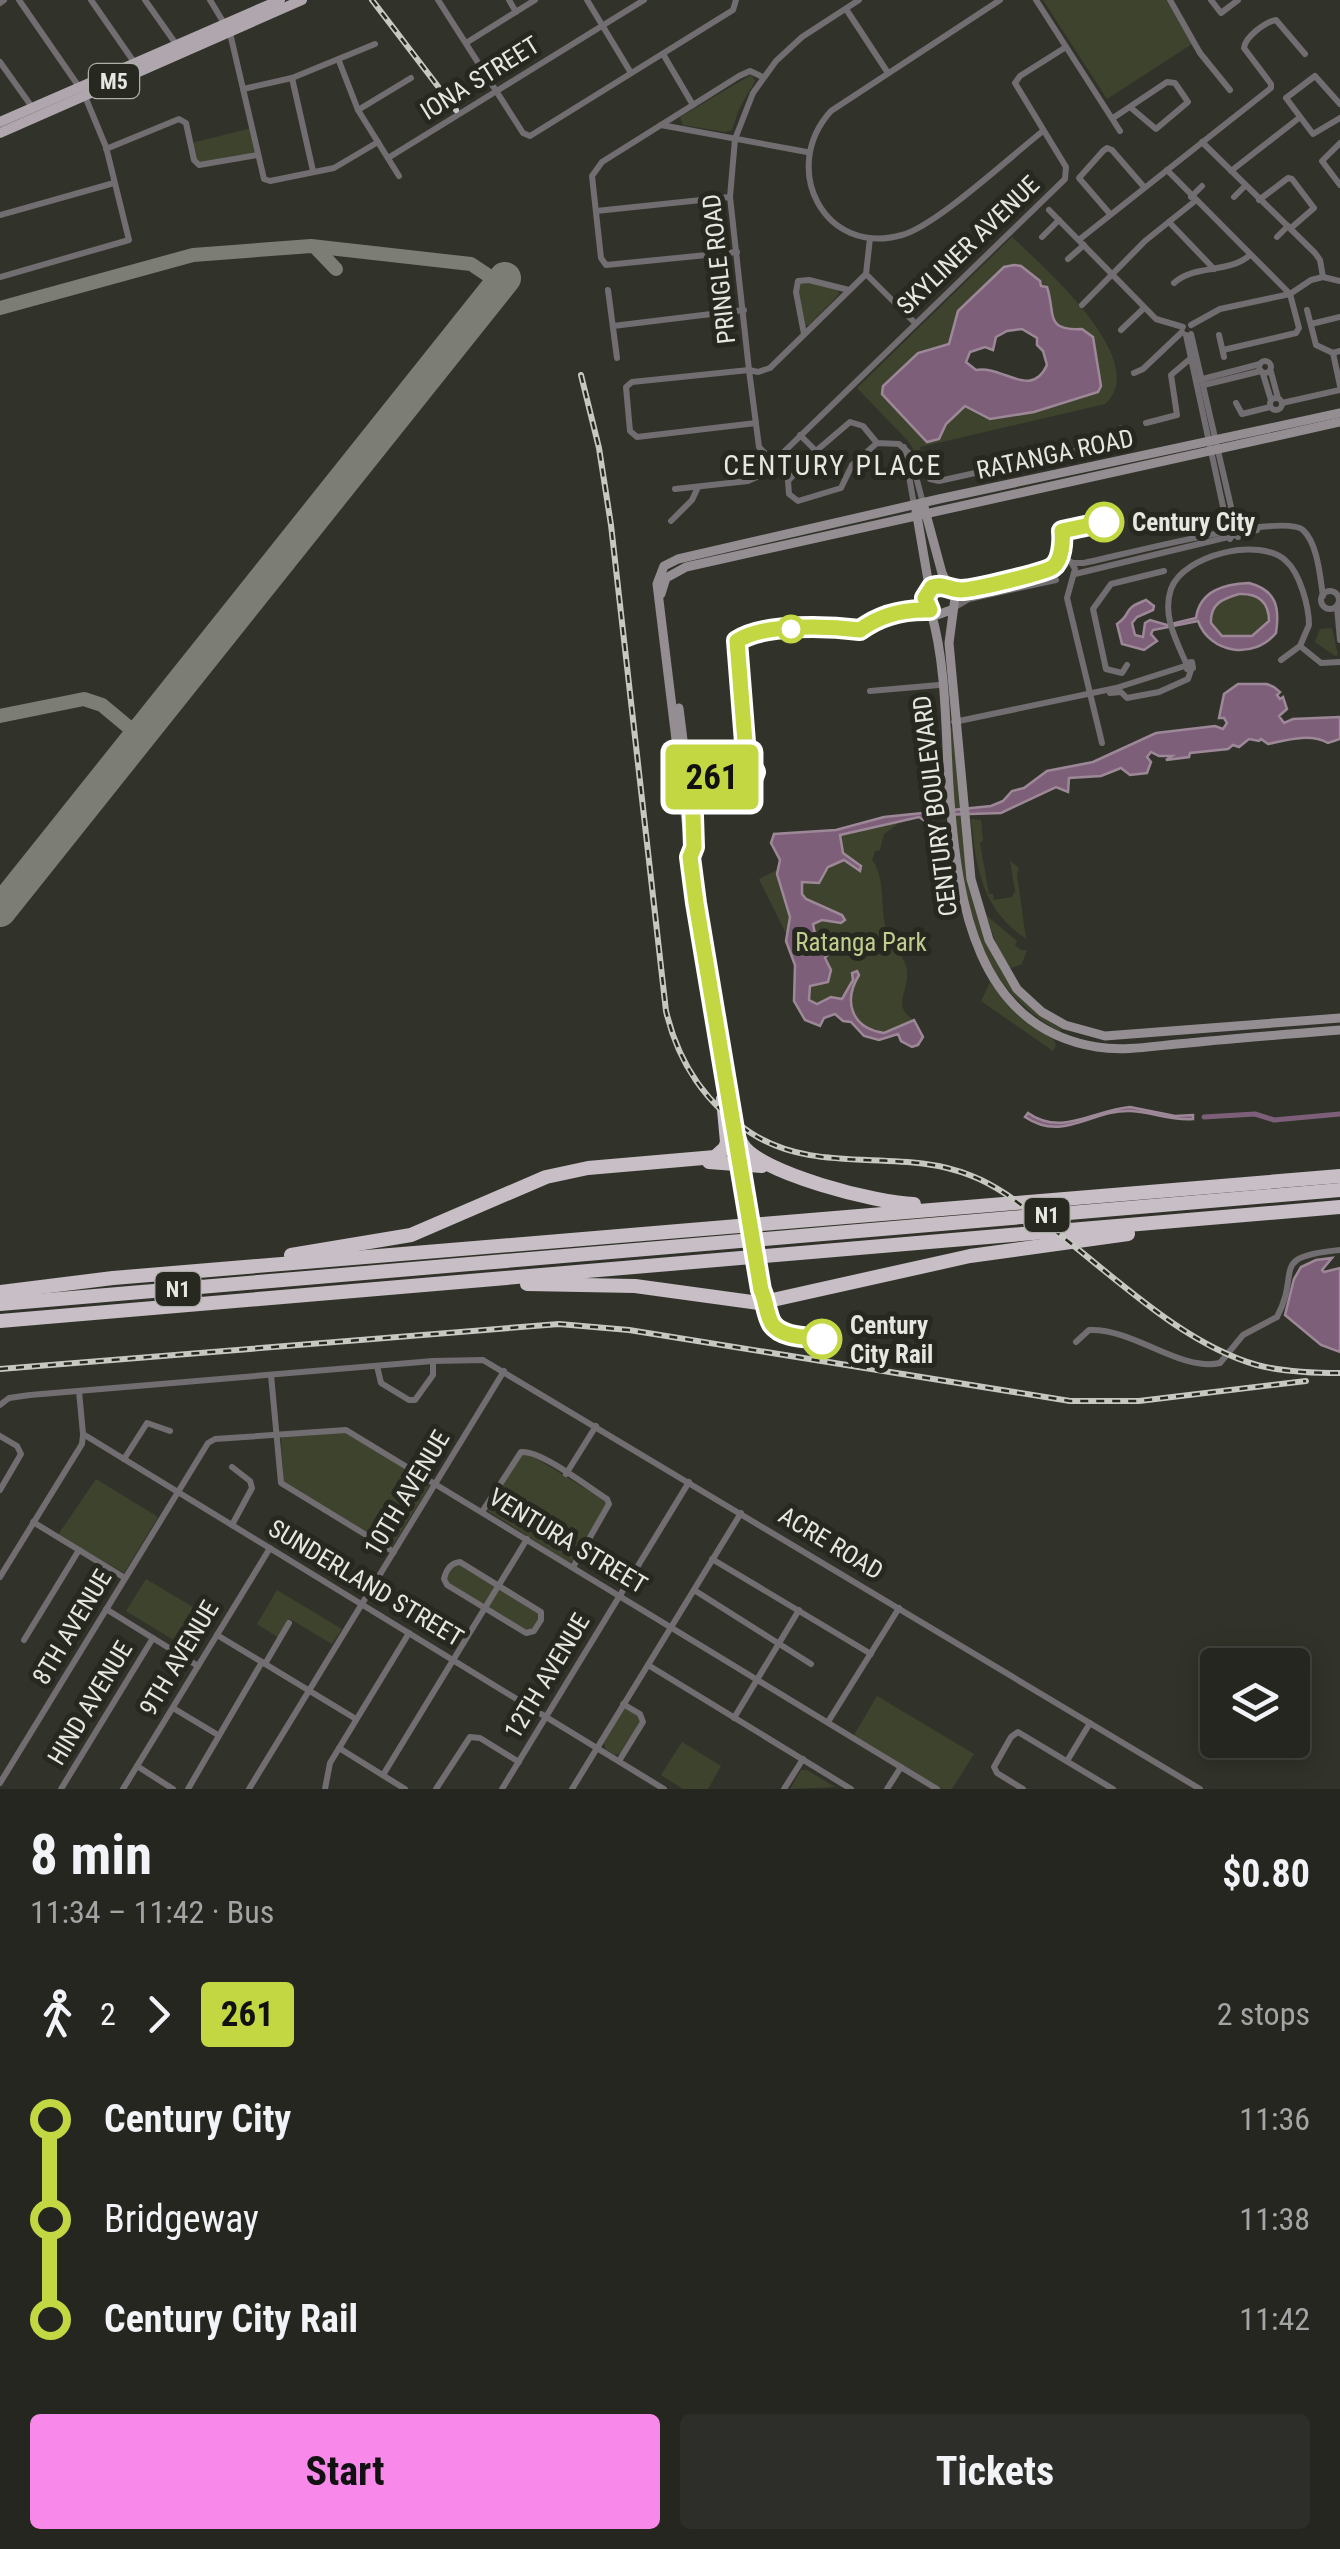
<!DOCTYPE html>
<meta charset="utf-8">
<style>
body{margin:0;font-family:"Roboto Condensed",sans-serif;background:#2d2e29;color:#f1f3f6;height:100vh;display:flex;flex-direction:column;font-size:38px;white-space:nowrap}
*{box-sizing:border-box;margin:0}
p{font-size:32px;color:#a3a5a5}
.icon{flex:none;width:55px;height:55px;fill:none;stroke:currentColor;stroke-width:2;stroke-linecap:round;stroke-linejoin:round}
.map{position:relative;height:1789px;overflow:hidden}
.sheet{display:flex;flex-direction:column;background:#252620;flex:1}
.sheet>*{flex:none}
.badge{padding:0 20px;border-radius:8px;font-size:35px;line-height:65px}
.tools{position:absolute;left:1200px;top:1648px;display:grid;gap:20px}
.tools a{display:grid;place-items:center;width:110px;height:110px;border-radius:10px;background:#252620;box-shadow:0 5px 25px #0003,0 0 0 2px #42433e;font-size:50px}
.map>.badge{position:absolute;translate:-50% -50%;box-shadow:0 0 0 5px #fff}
.legs{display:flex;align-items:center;gap:15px;height:110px;padding:0 30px;font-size:32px}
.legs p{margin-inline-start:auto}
.head{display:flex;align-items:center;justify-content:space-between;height:170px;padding:0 30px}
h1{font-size:55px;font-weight:700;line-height:75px}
.button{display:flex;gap:20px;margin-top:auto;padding:20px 30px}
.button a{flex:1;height:115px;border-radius:10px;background:#f888ea;color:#111;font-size:40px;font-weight:700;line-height:115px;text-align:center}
.button a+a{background:#2d2e29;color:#f1f3f6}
ul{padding:0 30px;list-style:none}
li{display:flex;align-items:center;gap:35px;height:100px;font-size:38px}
li i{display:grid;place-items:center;width:15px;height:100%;margin:0 12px;background:currentColor}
li i::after{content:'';width:25px;height:25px;margin:-12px;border:8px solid;border-radius:50%;background:#252620}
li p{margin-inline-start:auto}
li:first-child i{background:linear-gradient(#0000 50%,currentColor 0)}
li:last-child i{background:linear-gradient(currentColor 50%,#0000 0)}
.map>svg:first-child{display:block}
</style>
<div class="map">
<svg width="1340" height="1789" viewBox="0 0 1340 1789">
<rect width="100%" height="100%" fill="#31332a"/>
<!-- green -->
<g fill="#3e432d" fill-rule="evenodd">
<path d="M1043,0H1166L1192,44L1107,99Z"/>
<path d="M751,75L755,81L739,109L732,130L725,132L683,125L680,117Z"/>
<path d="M252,128L256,155L196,162L191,143Z"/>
<path d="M1012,237C1042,266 1153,361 1105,404L920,447L921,456L915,454L910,443L857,388ZM1041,286L1051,298L1053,320L1066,330L1098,392L1034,412L991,419L965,406L946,424L942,435L927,442L883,394V385L918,353L949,344L955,318Z"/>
<path d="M803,281L838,290L839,294L809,325L805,326L797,285Z"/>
<path d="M1246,594C1262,596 1269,605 1269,621L1252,636H1222L1211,623C1210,601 1227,595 1246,594Z"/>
<path d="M1332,628L1338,655L1335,656L1315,642L1320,629Z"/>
<path d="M953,727C963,829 959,972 1061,1029L1060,1032C949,970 957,840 949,729Z"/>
<path d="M899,819V823L884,834L880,850L875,851L872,860C887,879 879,914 888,937C894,950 905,955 907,971C909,993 891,1006 914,1020L903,1027L878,1033C845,1017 852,1008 853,980L842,1000L826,998L818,1004L809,1001L807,989L833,946L815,934L813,924L822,920L836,922L842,915L806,899L802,894V882L819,883C828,872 829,863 846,860L859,871L861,866L843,853L840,835Z"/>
<path d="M971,819L981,820L983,841L980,843L989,894H993L994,900L1012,897L1015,891L1010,861L1019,868L1017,874L1026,939C982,909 976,868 971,819Z"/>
<path d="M777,870L790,917L788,938L759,879Z"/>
<path d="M986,915L1017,941L1015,945L1021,950H1027L1022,964L1011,968L1003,963Z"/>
<path d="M990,982L1017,1015L1053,1039L1056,1045L1053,1051L981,1001Z"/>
<path d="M344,1431L430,1485L392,1547L283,1481L281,1437Z"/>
<path d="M529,1454L604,1500L607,1505L573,1561L569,1562L488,1511L520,1456Z"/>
<path d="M96,1479L158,1517L124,1573L58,1535Z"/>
<path d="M460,1562L542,1616L530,1633L449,1587L445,1574Z"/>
<path d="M146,1579L211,1618L190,1650L126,1611Z"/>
<path d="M277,1590L342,1629L332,1644L290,1619L279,1638L257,1624Z"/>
<path d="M877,1696L974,1754L952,1789H942L854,1735Z"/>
<path d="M628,1708L640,1716V1723L621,1754L615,1755L606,1750L603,1741L623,1709Z"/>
<path d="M682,1742L721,1766L708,1789H683L661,1775Z"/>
<path d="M801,1770H807L835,1787L790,1789Z"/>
</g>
<!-- water -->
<g fill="#7e5f79" stroke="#9d8898" stroke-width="2.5" fill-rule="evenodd">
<path d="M1014,265L1021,266L1040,281L1041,286L1047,287C1056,314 1044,331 1082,329L1093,337L1101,386L1098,392L1034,412L990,419L965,406L946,424L939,439L927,442L882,394L883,386L918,353L949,344L958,311L1004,267ZM1022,329L1037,338V345L1043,351L1047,365C1031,400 1003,365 976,370L966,362L970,352L985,347L993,350L996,337L1007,331Z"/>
<path d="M1249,583C1276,590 1280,607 1276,633C1254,660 1210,654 1198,621L1153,630L1151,634L1157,641L1144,650L1122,644L1117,624C1134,612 1120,610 1146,600L1154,606L1153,610L1137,617L1132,623L1135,635L1143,637L1145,623L1150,620L1167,625L1196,618C1200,590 1225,584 1249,583ZM1239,594C1258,593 1269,602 1269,621L1252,636H1222L1211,623C1210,603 1223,599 1239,594Z"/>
<path d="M1238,684H1267L1274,687L1280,692L1277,695L1280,699L1283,697L1287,709L1279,716L1284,723L1293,719L1340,717V739L1328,743C1310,733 1287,740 1268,744L1261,739L1259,741L1249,739L1239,747L1233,745L1228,749L1190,753L1189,757L1166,760L1172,756H1159L1151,752L1147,757L1151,762L1147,773L1130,775L1121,768L1101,776L1069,778L1068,792L1056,787L1001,813L939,815L928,823L919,817L840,835L843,853L861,866L860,871L844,860L828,867L819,883L802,882V894L806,899L842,915L845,920L841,923L822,920L813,924L815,934L833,948L825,958L831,970L828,982L810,986L809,1000L817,1004L831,997L842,999L853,980L852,973L857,971L859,975C843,1001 851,1028 884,1033L914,1020L923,1037L918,1045L912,1047L901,1041L898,1034L879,1040L864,1036L851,1022L843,1021L835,1014L824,1018L820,1026L805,1020L794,1001L795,965L786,941L790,917L777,874L780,860L771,843L774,834L836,830L884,817L991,806L1003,801L1012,791L1024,788L1047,771L1093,762L1156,733L1215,726L1223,729L1227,723L1224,718H1219L1224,694Z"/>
<path d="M1130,1107L1175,1116L1193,1115V1119C1171,1121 1153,1112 1131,1111C1092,1109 1064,1143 1025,1117L1028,1113C1062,1137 1094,1110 1130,1107Z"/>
<path d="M1332,1258L1322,1270L1324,1272L1340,1268V1352L1321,1345L1285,1315L1294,1279L1301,1267L1316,1260Z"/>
</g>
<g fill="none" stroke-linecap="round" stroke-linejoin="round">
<!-- canal -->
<path stroke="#7e5f79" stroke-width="5" d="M1204,1117L1255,1114L1274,1120L1340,1114"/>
<!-- taxiway -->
<g stroke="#7c7e76" stroke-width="14">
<path d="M315,247L336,269"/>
<path d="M0,308L193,255L311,246L471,264L501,284"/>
<path d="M0,716L84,699L102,705L132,730L134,739L127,751"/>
<path d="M129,727L140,729L151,722"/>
</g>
<!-- runway -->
<path stroke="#7c7e76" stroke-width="32" d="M0,911L505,278"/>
<!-- street -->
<g stroke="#716d70" stroke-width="6">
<path d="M91,0L134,62"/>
<path d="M145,0L176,44"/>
<path d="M210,0L230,33L264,179L270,181L334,168L378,142"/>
<path d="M438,0L523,133L530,136L733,10L736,0"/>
<path d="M509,0L516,12"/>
<path d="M587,0L631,73"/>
<path d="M1000,0L831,111C779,168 824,257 902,235C937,225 1011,156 1043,131"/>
<path d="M1036,0L1120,131"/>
<path d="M1170,0L1200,53L1230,90"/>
<path d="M1211,0L1221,13L1238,0"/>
<path d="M0,3L4,0"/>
<path d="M846,9L888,73"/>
<path d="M466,43L535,0"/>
<path d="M663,54L693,105"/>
<path d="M339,61L358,110L399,176"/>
<path d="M0,62L32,107"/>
<path d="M292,78L313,171"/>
<path d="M243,89L292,78L375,44"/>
<path d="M1340,104L1315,76L1286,98L1313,134L1340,118"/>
<path d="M358,110L411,78"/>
<path d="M1113,118L1167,82L1175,83L1188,102L1156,129L1130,107"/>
<path d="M661,125L807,152"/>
<path d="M1202,142L1315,253L1320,260L1323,277"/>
<path d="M1340,143L1322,161L1340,185"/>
<path d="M106,149L179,119L186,123L194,160L199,165L257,155"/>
<path d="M388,158L644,0"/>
<path d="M1167,170L1290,294L1299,328L1296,333L1223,350"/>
<path d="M1231,171L1299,118"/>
<path d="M1191,197L1202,186"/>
<path d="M1234,197L1245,186"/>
<path d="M1259,200L1288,178L1292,179L1314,208L1291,228"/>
<path d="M1049,210L1156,319L1183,327"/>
<path d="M596,211L730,197"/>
<path d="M1110,214L1079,178L1103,151L1107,148L1112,150L1144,187"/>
<path d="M0,215L114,183"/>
<path d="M1169,222L1214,269"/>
<path d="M1042,237L1059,220"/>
<path d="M1277,237L1288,226"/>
<path d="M1080,239L1271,88V84L1244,48C1245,37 1265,22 1276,20L1305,54"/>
<path d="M737,252L606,265L601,258L592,176L602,162L739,76L750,71L763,77"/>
<path d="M1068,259L1084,245"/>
<path d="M866,274L915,323"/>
<path d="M0,277L129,240L106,147L84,94L19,0"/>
<path d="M1174,283C1194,264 1229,274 1250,255"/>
<path d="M608,290L617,358"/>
<path d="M1082,305L1145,241L1195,201"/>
<path d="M1307,310L1316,345L1333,353"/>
<path d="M1311,324L1340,317"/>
<path d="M1191,325L1220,309L1290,294L1311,280L1323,277L1340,281"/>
<path d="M613,326L744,310"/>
<path d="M1121,330L1144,308"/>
<path d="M804,334L796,292L798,281L809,280L849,290"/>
<path d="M1191,334L1238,537"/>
<path d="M1186,335L1230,539"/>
<path d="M1219,335L1224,357"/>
<path d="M1340,351L1333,353L1340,386"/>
<circle cx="1265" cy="367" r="6"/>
<path d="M1271,372L1278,398"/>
<path d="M1134,373L1143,369L1182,332"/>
<path d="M1263,374L1271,400"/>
<path d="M1199,380L1260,364"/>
<path d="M1204,385L1261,371"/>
<circle cx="1276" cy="404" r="6"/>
<path d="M1236,403L1242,414L1270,407"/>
<path d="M1282,403L1340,390"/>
<path d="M756,423L637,437L630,431L626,387L632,382L749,370L758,372L770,368L866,274L870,238"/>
<path d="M1146,423L1177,415L1171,375L1191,358"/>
<path d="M800,435L816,451"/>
<path d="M877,443L863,426L850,422L816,451L788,481L789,494L798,501L841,488L852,465L877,443L899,444L910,454L923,503"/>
<path d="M904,447L914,505"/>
<path d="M773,462L759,447L749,370L730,197L735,139L753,93L776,61L802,37L859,0"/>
<path d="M906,467L926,462L930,479L939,481L1120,441L1123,438L1121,428"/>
<path d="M675,489L748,481L759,476L1065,179L1066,167L1015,83L1020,76L1066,47"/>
<path d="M671,521L692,500L698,487"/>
<path d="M1072,563H1084C1118,556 1282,512 1303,530C1318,544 1320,577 1323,596"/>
<path d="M1053,567L1064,559L1071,562L1075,569L1067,598L1102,743"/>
<path d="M1075,574L1257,530"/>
<path d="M950,588L967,589L1053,567"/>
<circle cx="1330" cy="600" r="9"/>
<path d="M1337,607L1340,640"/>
<path d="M952,609L969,599L1056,580"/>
<path d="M1300,646L1321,663L1340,662"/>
<path d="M1192,662L1193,668L1187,669L1186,663Z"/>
<path d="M1186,663C1176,640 1162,615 1171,589C1183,555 1260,536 1286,561C1300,573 1309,607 1309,625L1300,646L1281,660"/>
<path d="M1127,665L1122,673L1106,669L1093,609L1111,584L1164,571"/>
<path d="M870,691L939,685"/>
<path d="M1110,693L1121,692L1127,698L1159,692L1188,679L1191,670"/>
<path d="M954,722L1116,688L1185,666"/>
<path d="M1076,1342L1089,1330C1134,1328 1180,1372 1220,1363L1243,1335L1277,1317C1302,1270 1267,1257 1340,1250"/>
<path d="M377,1366L381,1383L409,1400H415L433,1375V1361"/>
<path d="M271,1375L281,1483L394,1552"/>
<path d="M79,1391L83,1434L664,1789"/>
<path d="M0,1405L9,1398L30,1395L433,1361L483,1360L1200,1789"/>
<path d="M0,1436L17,1446L21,1454L0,1490"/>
<path d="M124,1459L147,1423L170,1431"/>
<path d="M566,1474L596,1426"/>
<path d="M482,1512L521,1452C541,1450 588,1487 607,1499L609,1504L573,1567"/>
<path d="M33,1522L125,1578"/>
<path d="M232,1525L252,1488L250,1481L232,1467"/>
<path d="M712,1559L871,1654"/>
<path d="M460,1562L541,1612V1620L534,1631L526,1633L447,1585L444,1579C446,1570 451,1563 460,1562Z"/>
<path d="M0,1577L82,1444L83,1435"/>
<path d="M694,1590L811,1664"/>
<path d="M106,1609L198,1666"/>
<path d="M217,1635L356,1719"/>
<path d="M24,1640L79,1550"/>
<path d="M265,1664L289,1623"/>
<path d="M648,1665L851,1789"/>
<path d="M173,1708L218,1735"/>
<path d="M734,1718L799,1610"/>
<path d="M828,1722L899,1608"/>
<path d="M339,1748L405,1789"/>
<path d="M619,1761L643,1722L640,1714L623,1704"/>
<path d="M1067,1761L1090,1723"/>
<path d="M137,1766L173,1789"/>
<path d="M383,1775L527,1539"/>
<path d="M0,1783L208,1443L215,1439L346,1430L937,1789"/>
<path d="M61,1789L153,1638"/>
<path d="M123,1789L270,1548"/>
<path d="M188,1789L262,1662"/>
<path d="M249,1789L504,1371"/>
<path d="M325,1789L330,1763L409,1633"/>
<path d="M436,1789L470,1737L480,1738L519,1762"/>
<path d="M502,1789L689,1482"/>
<path d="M572,1789L741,1513"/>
<path d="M784,1789L803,1759"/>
<path d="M887,1789L901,1767"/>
<path d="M1023,1789L997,1773L994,1767L1011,1737L1018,1732L1113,1789"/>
</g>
<!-- secondary -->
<g stroke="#948e93" stroke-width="9">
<path d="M923,503L942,573L955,598L949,643L971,879L989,940L1017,989L1042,1012L1065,1025L1105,1036L1340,1018"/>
<path d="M916,510L928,580L926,606L937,615L951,610"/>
<path d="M661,594L666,578L686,567L1340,422"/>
<path d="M931,612C948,671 945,740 950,801C958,901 976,1028 1097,1047C1127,1052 1158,1045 1188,1043C1239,1038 1289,1034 1340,1030"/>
<path d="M679,708L685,756L690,767L705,770L736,766"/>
<path d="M693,825L692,785L701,778L734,776"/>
<path d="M719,1060L723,1100"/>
<path d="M724,1066L696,903L657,584L664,566L678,559L939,499L1340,413"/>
<path d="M730,1140L761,1290L759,1303"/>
<path d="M736,1140L739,1172"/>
</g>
<!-- primary -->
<g stroke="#b0a7ae" stroke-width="10">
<path d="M0,122L280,0"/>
<path d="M0,133L302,0"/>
</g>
<!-- highway -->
<g stroke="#c8bec6" stroke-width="14">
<path d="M723,1061C733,1087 729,1119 742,1144C758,1173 880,1204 914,1204"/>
<path d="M709,1162L762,1166"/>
<path d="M291,1255L411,1235L546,1177L588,1168L715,1157L725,1148L727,1142L723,1099"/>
<path d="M527,1284L635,1286L759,1303L970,1256L1128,1234"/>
<path d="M0,1292L113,1278L1340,1176"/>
<path d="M0,1304L1340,1190"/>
<path d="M0,1321L1340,1207"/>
</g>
<defs>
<g id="rail">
<path d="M372,0L456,110"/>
<path d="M581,375L599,448L611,525L666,1011C678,1062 706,1105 751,1133C819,1177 900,1146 972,1176C1003,1188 1028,1211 1055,1231C1115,1277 1183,1344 1257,1365C1284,1372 1312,1373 1340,1373"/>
<path d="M0,1369L559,1324L629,1330L1070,1401H1139L1306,1381"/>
</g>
</defs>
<!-- rail casing -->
<use href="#rail" stroke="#c6c8c1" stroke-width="6"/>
<!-- rail -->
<use href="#rail" stroke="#272920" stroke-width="2.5" stroke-dasharray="8" stroke-linecap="butt"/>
</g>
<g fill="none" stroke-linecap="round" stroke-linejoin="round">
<defs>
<path id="line-1" d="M822,1339C807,1337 782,1338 772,1324C766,1314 766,1300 761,1290L696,903L690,857L694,847L692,785C703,774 719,777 734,776L738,782L746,783L752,780L755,772L746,755L737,641C764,623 829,626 860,630C880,615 903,609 930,610L925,598L932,587C944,583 949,590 961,590C973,590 1045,573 1053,567C1062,560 1063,542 1062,531L1104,522"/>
</defs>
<!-- line-1 casing -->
<use href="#line-1" stroke="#fff" stroke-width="22"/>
<!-- line-1 -->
<use href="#line-1" stroke="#c3d742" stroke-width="15"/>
</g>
<!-- markers -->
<g fill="#fff" stroke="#c3d742" stroke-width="5">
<circle cx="1104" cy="522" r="18"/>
<circle cx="791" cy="629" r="12"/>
<circle cx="822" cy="1339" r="18"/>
</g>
<g text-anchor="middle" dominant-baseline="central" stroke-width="10" stroke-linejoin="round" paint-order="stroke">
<!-- shield labels -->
<g fill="#272920" stroke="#adaea7" stroke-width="2.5">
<rect x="89" y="64" width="50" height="34" rx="8"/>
<rect x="1024.5" y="1198" width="45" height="34" rx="8"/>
<rect x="155.5" y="1272" width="45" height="34" rx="8"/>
</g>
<g font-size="22" font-weight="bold" fill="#e6e7e1">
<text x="114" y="81">M5</text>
<text x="1047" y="1215">N1</text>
<text x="178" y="1289">N1</text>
</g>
<!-- street labels -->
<g font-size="25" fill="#e6e7e1" stroke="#272920">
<text transform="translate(480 78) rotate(-32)">IONA STREET</text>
<text transform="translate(968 245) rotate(-44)">SKYLINER AVENUE</text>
<text transform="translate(719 269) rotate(-96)">PRINGLE ROAD</text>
<text transform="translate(1055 454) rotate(-12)">RATANGA ROAD</text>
<text transform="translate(935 806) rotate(-97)">CENTURY BOULEVARD</text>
<text transform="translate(407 1493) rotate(-59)">10TH AVENUE</text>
<text transform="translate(568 1541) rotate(31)">VENTURA STREET</text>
<text transform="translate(831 1543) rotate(31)">ACRE ROAD</text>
<text transform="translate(366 1583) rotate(31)">SUNDERLAND STREET</text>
<text transform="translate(72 1627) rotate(-59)">8TH AVENUE</text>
<text transform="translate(179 1658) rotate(-59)">9TH AVENUE</text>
<text transform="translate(547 1676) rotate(-59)">12TH AVENUE</text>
<text transform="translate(90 1703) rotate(-59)">HIND AVENUE</text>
</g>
<!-- stop labels -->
<g font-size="25" font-weight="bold" fill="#e6e7e1" stroke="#272920" text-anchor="start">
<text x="1132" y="522">Century City</text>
<text x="850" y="1325">Century<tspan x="850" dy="29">City Rail</tspan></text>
</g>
<!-- park labels -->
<g font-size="25" fill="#c1ce8f" stroke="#272920">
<text x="861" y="942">Ratanga Park</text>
</g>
<!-- neighbourhood labels -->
<g font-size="28" letter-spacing="2.5" fill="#e6e7e1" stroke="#272920">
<text x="833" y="465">CENTURY PLACE</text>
</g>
</g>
</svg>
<div class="tools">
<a><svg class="icon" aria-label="layers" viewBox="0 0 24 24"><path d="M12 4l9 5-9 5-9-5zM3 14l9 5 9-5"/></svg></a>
</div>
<b class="badge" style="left:712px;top:777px;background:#c3d742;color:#111">261</b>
</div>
<section class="sheet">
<div class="head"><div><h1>8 min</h1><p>11:34 – 11:42 · Bus</p></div><b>$0.80</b></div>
<div class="legs"><svg class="icon" aria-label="walk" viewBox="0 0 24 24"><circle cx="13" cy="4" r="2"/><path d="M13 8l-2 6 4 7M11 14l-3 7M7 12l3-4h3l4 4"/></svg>2<svg class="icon" aria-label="forward" viewBox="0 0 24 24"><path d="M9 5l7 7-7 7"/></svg><b class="badge" style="background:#c3d742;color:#111">261</b><p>2 stops</p></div>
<ul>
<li><i style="color:#c3d742"></i><b>Century City</b><p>11:36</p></li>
<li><i style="color:#c3d742"></i><span>Bridgeway</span><p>11:38</p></li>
<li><i style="color:#c3d742"></i><b>Century City Rail</b><p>11:42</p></li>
</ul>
<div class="button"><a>Start</a><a>Tickets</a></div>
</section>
